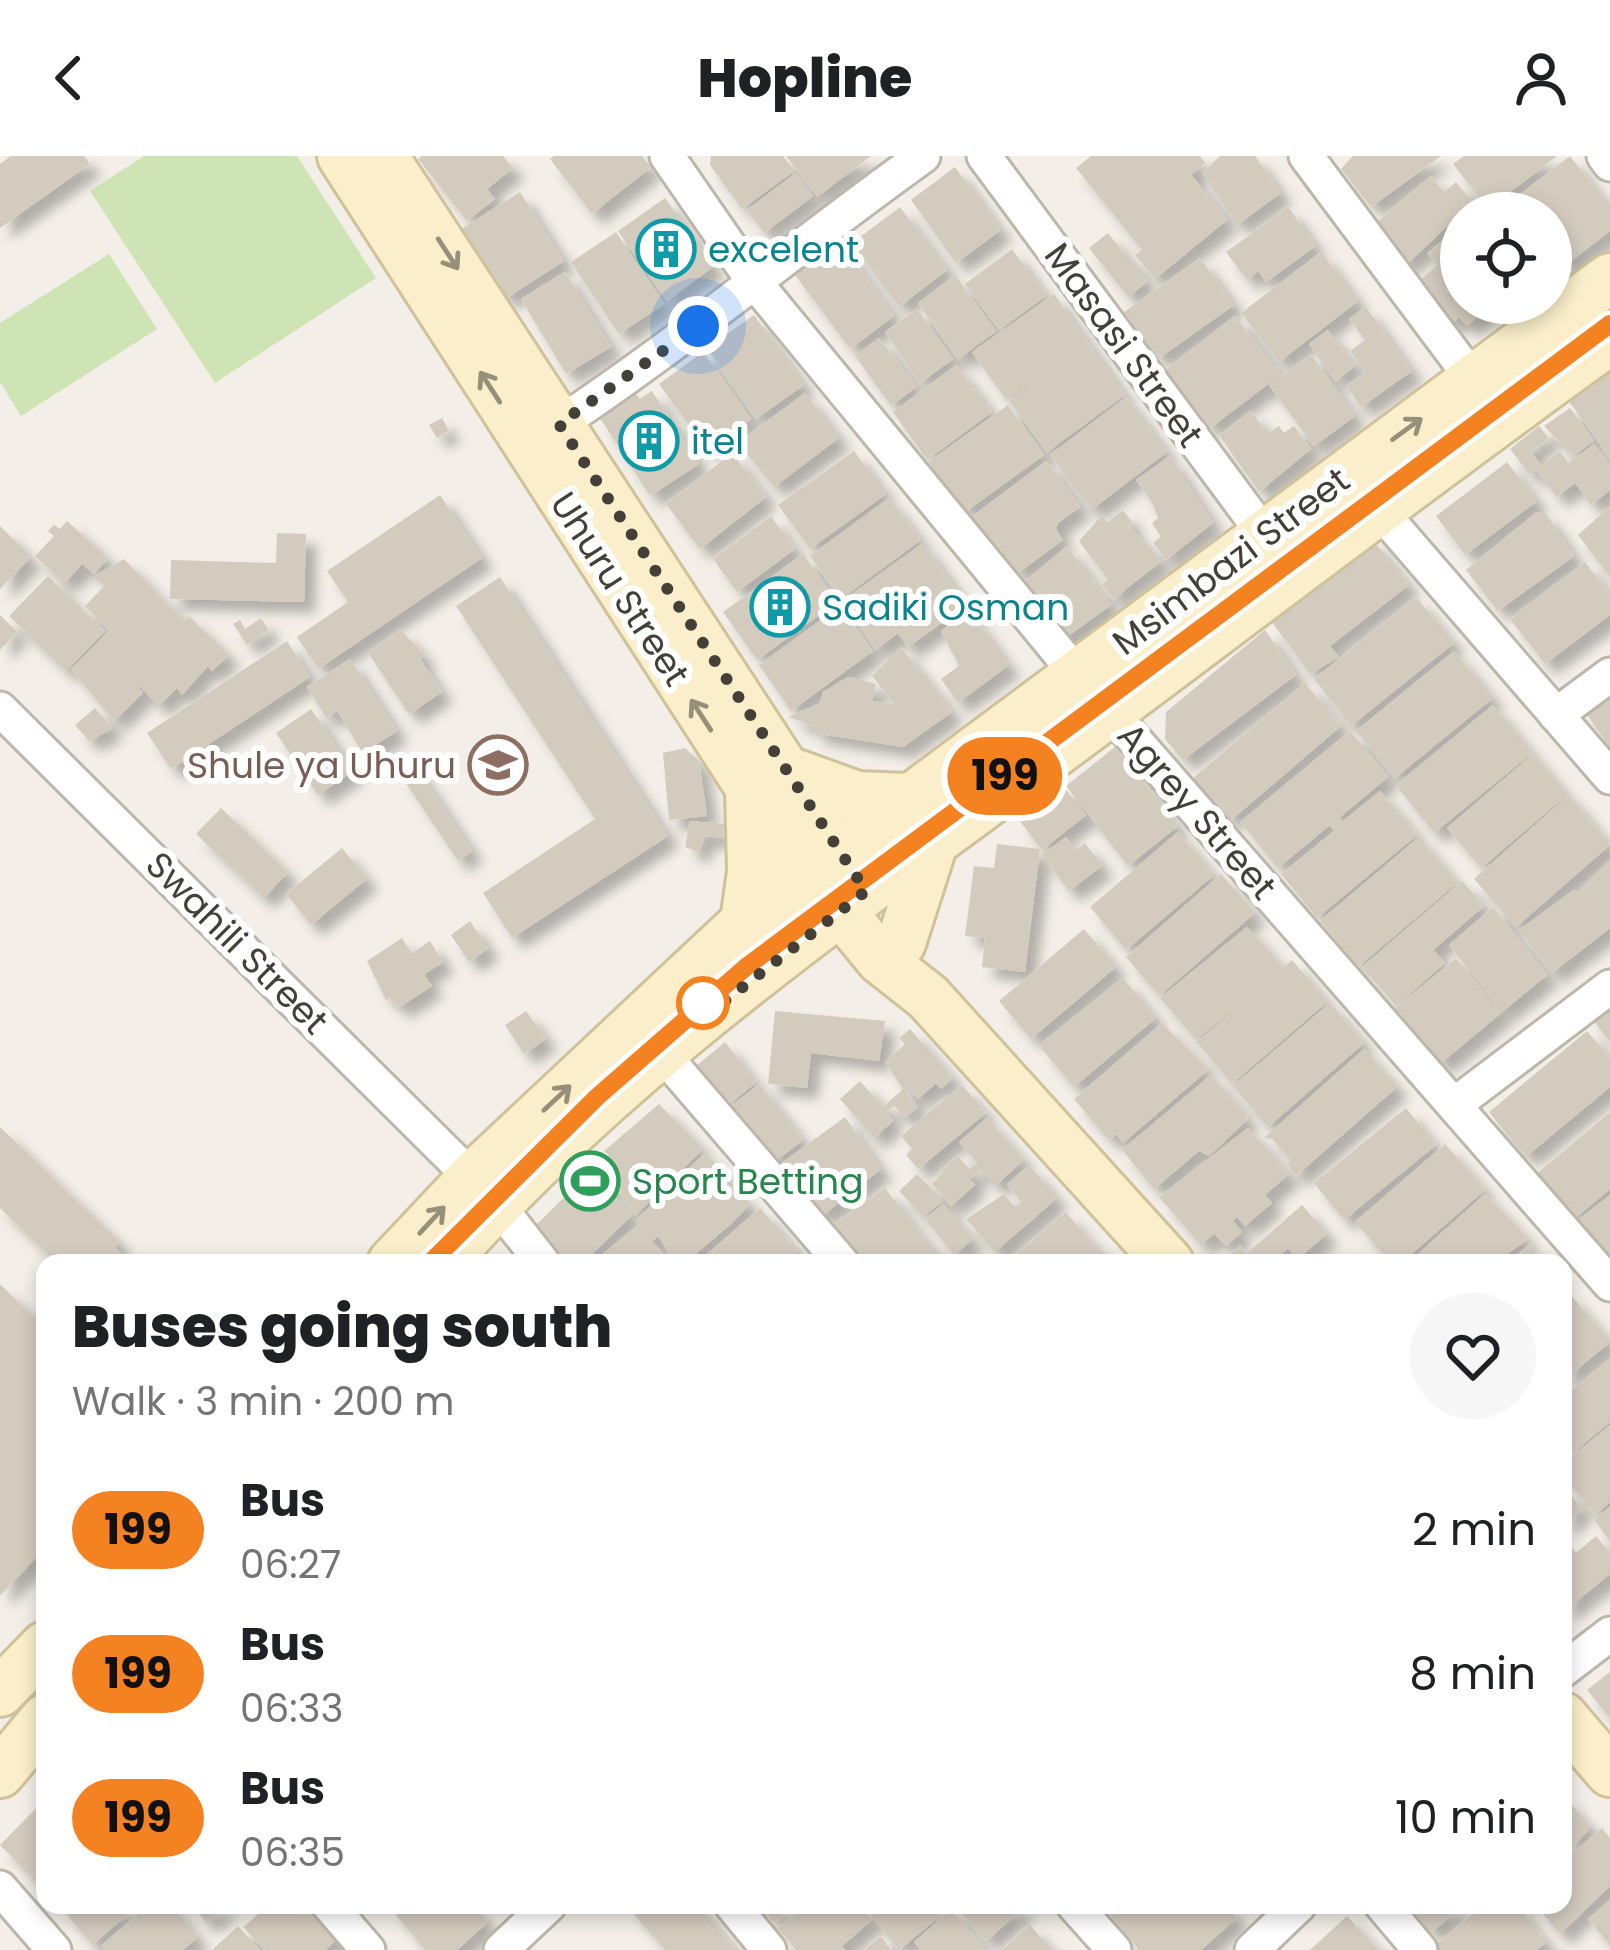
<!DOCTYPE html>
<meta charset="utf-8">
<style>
body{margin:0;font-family:Poppins,sans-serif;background:#f6f6f6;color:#202124;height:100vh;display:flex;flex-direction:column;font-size:45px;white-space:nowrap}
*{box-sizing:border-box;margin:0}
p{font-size:39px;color:#757577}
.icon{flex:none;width:66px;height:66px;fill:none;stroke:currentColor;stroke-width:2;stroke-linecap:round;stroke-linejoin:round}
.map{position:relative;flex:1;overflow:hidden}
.details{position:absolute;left:36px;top:1098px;width:1536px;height:660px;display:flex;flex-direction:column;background:#fff;border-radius:24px;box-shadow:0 6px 18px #0003}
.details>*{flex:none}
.badge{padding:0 24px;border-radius:39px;font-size:42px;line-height:78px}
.fabs{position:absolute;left:1440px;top:36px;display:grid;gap:24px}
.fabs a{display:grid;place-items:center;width:132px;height:132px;border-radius:50%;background:#fff;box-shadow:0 6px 18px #0003;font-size:60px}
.you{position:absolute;width:60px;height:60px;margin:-30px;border:9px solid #fff;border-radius:50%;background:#1a73e8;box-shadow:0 0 0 18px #1a73e833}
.map>.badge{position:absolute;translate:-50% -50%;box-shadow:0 0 0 6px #fff}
.round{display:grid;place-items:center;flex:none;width:126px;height:126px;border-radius:63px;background:#f6f6f6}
.overview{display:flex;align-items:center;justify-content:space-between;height:204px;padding:0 36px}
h1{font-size:57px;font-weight:800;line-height:90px}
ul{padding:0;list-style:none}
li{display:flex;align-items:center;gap:36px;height:144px;padding:0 36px}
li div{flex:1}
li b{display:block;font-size:45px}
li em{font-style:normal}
li .badge{min-width:132px;font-weight:700;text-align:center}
header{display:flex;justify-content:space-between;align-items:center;height:156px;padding:0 36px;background:#fff;font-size:54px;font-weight:800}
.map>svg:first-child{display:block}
</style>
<header><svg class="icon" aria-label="back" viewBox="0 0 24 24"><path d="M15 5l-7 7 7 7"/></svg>Hopline<svg class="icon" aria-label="person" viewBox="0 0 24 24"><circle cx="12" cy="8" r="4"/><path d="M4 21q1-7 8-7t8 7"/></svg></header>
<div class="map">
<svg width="1610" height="1794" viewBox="0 0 1610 1794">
<defs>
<filter id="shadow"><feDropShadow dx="11" dy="11" stdDeviation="6" flood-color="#0004"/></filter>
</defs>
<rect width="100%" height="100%" fill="#f3efe8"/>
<!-- green -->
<g fill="#cee4b4">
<path d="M144,0H297L376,122L215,227L90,35Z"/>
<path d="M109,98L157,173L21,260L0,226V167Z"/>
</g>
<!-- building -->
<g fill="#d3cbbe" filter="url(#shadow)">
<path d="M11,0H84L90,8L0,72V8Z"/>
<path d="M422,0H503L513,12L487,33L495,43L467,65L418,3Z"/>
<path d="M554,0H642L651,11L592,58L550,3Z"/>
<path d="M711,0H783L794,15L742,53L710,9Z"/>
<path d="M786,0H871L817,41Z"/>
<path d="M1091,0H1200L1205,7L1191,18L1227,64L1155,123L1135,99L1142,94L1076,12Z"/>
<path d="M1220,0H1255L1281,37L1237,69L1202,17Z"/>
<path d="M1353,0H1441L1371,51L1341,13Z"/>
<path d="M1464,0H1557L1488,53L1453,8Z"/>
<path d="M1570,0L1610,52V75L1565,110L1551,93L1552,76L1563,67L1557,59L1551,65V57L1541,55L1513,57L1506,49Z"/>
<path d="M955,11L1001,74L956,107L911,44Z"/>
<path d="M796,17L813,40L764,77L747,54Z"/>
<path d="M1431,20L1444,36L1456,26L1476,50L1461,57L1404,111L1371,71Z"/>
<path d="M520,36L564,105L505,143L460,74Z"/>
<path d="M665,42L714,110L667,145L618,75Z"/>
<path d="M900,51L947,114L899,151L852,87Z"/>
<path d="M1288,51L1316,90L1266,126L1258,115L1247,124L1226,96Z"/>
<path d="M616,76L664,148L619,178L571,106Z"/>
<path d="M1108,77L1147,126L1128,141L1089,92Z"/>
<path d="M1443,84L1461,106V147H1494L1467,170L1459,161L1450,169L1415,128L1437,109L1427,97Z"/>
<path d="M840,86L894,160L850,193L795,119Z"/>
<path d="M1012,93L1046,140L999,174L965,128Z"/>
<path d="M1321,96L1358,145L1279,206L1241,157Z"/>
<path d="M1200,102L1234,149L1158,203L1124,156Z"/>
<path d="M565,116L611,191L566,218L521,143Z"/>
<path d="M955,119L996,175L958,203L918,147Z"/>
<path d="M1054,138L1125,239L1047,296L1009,244L1049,213L1006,244L972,196Z"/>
<path d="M1366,151L1412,215L1361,251L1346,230L1365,216L1350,195L1365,184L1349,163Z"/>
<path d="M917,153L953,203L920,227L885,176Z"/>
<path d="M754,159L804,229L756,263L707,192Z"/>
<path d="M1235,160L1280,219L1209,273L1165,214Z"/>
<path d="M1328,174L1355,210L1336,225L1309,188Z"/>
<path d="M879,182L916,231L891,250L855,200Z"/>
<path d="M703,196L751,263L707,294L659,228Z"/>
<path d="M1311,198L1355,260L1314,290L1269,229Z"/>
<path d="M956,209L992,256L927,304L893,256Z"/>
<path d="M1607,211L1610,214V302L1568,244Z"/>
<path d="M652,235L699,308L650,340L600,262L636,238L640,243Z"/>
<path d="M805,237L839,282L774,331L738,287Z"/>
<path d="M1126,241L1167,296L1091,354L1050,299Z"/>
<path d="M1008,249L1044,299L964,357L928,306Z"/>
<path d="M1570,252L1594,285L1573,300L1544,270Z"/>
<path d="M1251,255L1268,278L1279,270L1284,277L1294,270L1311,293L1259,336L1219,279Z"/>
<path d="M442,262L449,275L437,282L429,269Z"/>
<path d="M1539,270L1549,282L1531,296L1541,309L1560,295L1568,307L1594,288L1610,310V334L1591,349L1575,327L1557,341L1536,314L1530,319L1510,293Z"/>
<path d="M854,295L886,338L810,393L778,349Z"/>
<path d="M732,297L766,341L700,393L666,348Z"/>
<path d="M1170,300L1213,367L1166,404L1153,387L1161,381L1152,367L1158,362L1153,348L1136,324Z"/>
<path d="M1046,305L1080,351L1058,367L1056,373L1063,384L1017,418L970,362Z"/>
<path d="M1507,306L1537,345L1465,399L1436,360Z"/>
<path d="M440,339L482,402L318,513L297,481L348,446L327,415Z"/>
<path d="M889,342L921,384L841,443L810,400Z"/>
<path d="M1610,350V421L1578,379Z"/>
<path d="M1123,354L1132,366L1128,369L1162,405L1113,443L1102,428L1108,424L1079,385L1102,359L1107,366Z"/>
<path d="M1537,356L1547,359L1574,400L1498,455L1466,414Z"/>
<path d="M771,360L795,393L737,436L713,403Z"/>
<path d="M67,365L108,402L94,418L82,408L65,427L35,400L54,380L48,375L54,369L60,373Z"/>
<path d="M0,370L31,401L0,433Z"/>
<path d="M277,377L306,378L304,446L170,443L171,404L276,407Z"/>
<path d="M1372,383L1409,429L1330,490L1339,501L1310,518L1272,466Z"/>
<path d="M923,387L967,449L908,491L898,477L876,494L842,445Z"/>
<path d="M1067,390L1111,449L1057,488L1016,433Z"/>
<path d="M803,398L837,446L757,504L723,456Z"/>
<path d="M124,403L184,465L189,460L229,499L212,515L208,510L182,539L177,532L159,550L133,523L143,537L114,565L71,513L109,475L85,450L104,430L94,420Z"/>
<path d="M1585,406L1610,439V459L1545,508L1510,463Z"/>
<path d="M48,420L105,475L66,515L9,460Z"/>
<path d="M500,421L668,680L512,782L483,737L595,663L456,450Z"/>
<path d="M1416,441L1454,487L1351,570L1314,523Z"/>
<path d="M840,450L873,495L791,555L759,509Z"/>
<path d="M968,454L1009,509L958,547L941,523L959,510L941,475Z"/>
<path d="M0,459L17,476L0,494Z"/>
<path d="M261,462L269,474L247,489L233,468L240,464L245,473Z"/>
<path d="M401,474L425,500L420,503L442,536L409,558L368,497Z"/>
<path d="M1265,474L1296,519L1183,604L1165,583L1166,556Z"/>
<path d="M287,485L310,521L171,613L147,577Z"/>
<path d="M901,491L952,556L903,591L814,577L816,571L789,561L820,547L823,536L848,521L876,528L872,545L894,548L872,520Z"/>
<path d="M1454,495L1493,542L1395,622L1356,575Z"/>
<path d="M350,503L397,575L363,597L337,555L326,562L307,531Z"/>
<path d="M1305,527L1341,570L1230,665L1193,622Z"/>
<path d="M1610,531V592L1582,551Z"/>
<path d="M1493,549L1532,597L1434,677L1396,629Z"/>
<path d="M95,552L113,572L89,585L75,569Z"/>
<path d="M311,553L353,615L318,639L276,577Z"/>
<path d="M1350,575L1388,621L1340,661L1343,665L1380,635L1417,679L1317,762L1281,718L1334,675L1330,669L1278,712L1240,666Z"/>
<path d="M1115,591L1178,670L1128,710L1066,630Z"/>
<path d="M685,592L699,605L707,660L669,664L663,597Z"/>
<path d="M1533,598L1567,639L1481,712L1447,672Z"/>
<path d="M415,610L472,695L458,705L401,620Z"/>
<path d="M1063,630L1086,659L1042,694L1019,664Z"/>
<path d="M1569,639L1610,689L1516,771L1474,723Z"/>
<path d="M221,652L288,716L264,742L196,678Z"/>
<path d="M690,665L724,668L723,682L705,680L698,696L685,691Z"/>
<path d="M1178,676L1214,719L1126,794L1090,751Z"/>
<path d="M1066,681L1077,694L1085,687L1102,710L1069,735L1042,699Z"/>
<path d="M1419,681L1457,727L1358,811L1320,765Z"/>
<path d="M997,688L1040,693L1025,816L982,811L985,782L965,780L974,710L994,712Z"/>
<path d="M342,692L367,723L311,769L286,738Z"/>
<path d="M1610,704V772L1552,817L1519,774L1574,734L1577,738Z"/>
<path d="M1221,718L1255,757L1159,840L1126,801Z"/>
<path d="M1462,725L1484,750L1433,794L1445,807L1396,850L1362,811Z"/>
<path d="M1493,751L1547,819L1502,856L1449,789Z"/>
<path d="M470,765L488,793L469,806L451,779Z"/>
<path d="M1247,771L1283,812L1292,804L1327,846L1232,928L1197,886L1261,831L1196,884L1160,842Z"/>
<path d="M1084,773L1116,811L1031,883L999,845Z"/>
<path d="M402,782L412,797L430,785L443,806L424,818L432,830L398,852L391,841L386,844L367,805Z"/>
<path d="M1456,802L1501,857L1440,908L1395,852Z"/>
<path d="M1123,822L1156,862L1074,931L1041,892L1044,885Z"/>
<path d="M1610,842V886L1589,859Z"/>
<path d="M1330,847L1364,887L1268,971L1233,930Z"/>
<path d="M526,855L546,883L524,898L505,869Z"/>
<path d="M775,855L885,865L879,905L811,897L807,932L768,928Z"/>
<path d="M1162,867L1208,914L1123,987L1116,978L1109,984L1074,943Z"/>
<path d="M910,873L953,922L941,933L936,927L918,943L911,935L907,939L918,951L905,962L894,950L886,956L893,965L874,982L840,943L860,925L883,951L903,933L885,906L905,888L899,882Z"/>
<path d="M1587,875L1610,902V931L1528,999L1520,995L1489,956Z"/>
<path d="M725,886L756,926L727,951L695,911Z"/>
<path d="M1364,893L1397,931L1296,1020L1287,1009L1291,1004L1272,983L1264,982Z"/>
<path d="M1211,919L1248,963L1209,1000L1199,995L1154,1033L1122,994Z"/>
<path d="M759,928L803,984L773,1007L730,951Z"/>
<path d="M962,929L986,957L918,1013L906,999L912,993L901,980Z"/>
<path d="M659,948L703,993L635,1060L611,1026L606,1030L593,1015L609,999L604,995Z"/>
<path d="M1406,952L1436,989L1344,1064L1314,1027Z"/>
<path d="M1610,956V1033L1573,1064L1535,1019Z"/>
<path d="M845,961L881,1013L821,1061L779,1009Z"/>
<path d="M987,962L1024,1004L995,1030L981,1013L970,1023L975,1029L951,1050L932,1028L957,999L969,1013L977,1007L959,986Z"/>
<path d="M0,971L120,1086L115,1091L126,1102L121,1107H57L0,1052Z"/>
<path d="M1248,972L1289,1018L1265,1039L1272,1047L1245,1070L1237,1061L1233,1065L1242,1076L1226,1090L1214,1078L1201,1089L1159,1041Z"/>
<path d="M1445,988L1485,1034L1401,1107H1391L1355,1066Z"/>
<path d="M705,997L724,1016L719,1021L751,1047L732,1067L685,1107H676L658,1080L652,1085L672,1107H592L638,1069L635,1065Z"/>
<path d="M1029,1009L1057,1042L995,1096L966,1063L1004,1038L1015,1051L1021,1046L1007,1028Z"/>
<path d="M590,1016L632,1059L583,1107H570L534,1071Z"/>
<path d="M917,1018L943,1045L923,1061L899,1035Z"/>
<path d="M885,1032L935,1097L943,1107H862L830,1071Z"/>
<path d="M1485,1038L1528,1083L1495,1107H1408Z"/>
<path d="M1610,1039V1104L1578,1064Z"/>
<path d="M943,1048L973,1083L954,1099L925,1063Z"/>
<path d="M1302,1049L1327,1078L1297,1103L1288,1092L1271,1107H1220L1240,1089L1247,1097Z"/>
<path d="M760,1052L798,1095L784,1107H709L704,1101Z"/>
<path d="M1066,1056L1109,1107H995L1004,1099L1008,1105Z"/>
<path d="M1530,1088L1545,1107H1507Z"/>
<path d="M0,1128L45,1172V1392L0,1440Z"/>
<path d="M1570,1138L1610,1186L1563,1225V1144Z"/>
<path d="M1610,1203V1266L1563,1305V1241Z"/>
<path d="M1610,1269V1346L1595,1359L1563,1319V1308Z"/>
<path d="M1563,1331L1583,1353L1563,1370Z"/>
<path d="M1610,1351V1385L1594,1364Z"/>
<path d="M1596,1380L1610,1397V1418L1563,1456V1393L1569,1389L1576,1397Z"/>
<path d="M1610,1516V1562L1587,1534Z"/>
<path d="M1563,1639L1591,1671L1563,1700Z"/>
<path d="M45,1643V1721L36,1725L0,1689Z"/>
<path d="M1602,1672L1610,1682V1730L1560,1778L1536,1749H1563V1705Z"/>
<path d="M1610,1744V1789L1588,1763Z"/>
<path d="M59,1749H139L92,1789Z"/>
<path d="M149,1749H171L198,1781L183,1794H106L102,1789Z"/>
<path d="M191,1749H227L207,1767Z"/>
<path d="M269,1749H307L339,1781L326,1794H265L243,1771Z"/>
<path d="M388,1749H473L488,1766L457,1794H425Z"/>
<path d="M626,1749H698L736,1794H665Z"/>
<path d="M758,1749H795L774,1767Z"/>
<path d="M805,1749H859L872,1764L842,1790L846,1794H796L778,1773Z"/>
<path d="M862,1749H1026L987,1785L953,1749L899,1794Z"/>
<path d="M1102,1749H1226L1237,1762L1201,1794H1139Z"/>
<path d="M1407,1749H1463L1431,1777Z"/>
<path d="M1484,1749H1517L1547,1786L1536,1794H1439L1435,1789Z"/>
<path d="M951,1754L985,1794H921L914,1786Z"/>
<path d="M1347,1760L1378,1794H1310Z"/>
<path d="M1030,1769L1052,1794H1002Z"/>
<path d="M238,1770L260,1794H212Z"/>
<path d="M881,1780L891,1794H865Z"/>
</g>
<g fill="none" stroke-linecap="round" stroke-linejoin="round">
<defs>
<g id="street">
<path d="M667,0L752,123L1071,511L1610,1128"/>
<path d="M984,0L1264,378"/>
<path d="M1306,0L1474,225"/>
<path d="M1604,0L1610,8"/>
<path d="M559,268C685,184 800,88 923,0"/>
<path d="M1368,341L1610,621"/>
<path d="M0,553L472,1022"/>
<path d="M1556,559L1610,519"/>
<path d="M660,895L842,1107"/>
<path d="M1454,949L1610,831"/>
<path d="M496,1047L543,1107"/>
<path d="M1563,1514L1610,1478"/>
<path d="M0,1732L54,1794"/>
<path d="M329,1749L368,1794"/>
<path d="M732,1749L769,1794"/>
<path d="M1074,1749L1114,1794"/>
<path d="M1382,1749L1420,1794"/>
<path d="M501,1794L549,1749"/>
<path d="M1252,1794L1299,1749"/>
</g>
<g id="secondary">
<path d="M342,0L789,692L881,804L928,841L1169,1107"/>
<path d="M383,0L854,719"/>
<path d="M785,614L857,640L908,642"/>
<path d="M745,766L752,716L750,636"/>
<path d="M901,787L933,687"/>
<path d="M392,1107L472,1022L745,766L1610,122"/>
<path d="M443,1107C614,913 827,765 1034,612C1226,470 1416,323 1610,184"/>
<path d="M0,1536L45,1490"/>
<path d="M1563,1561L1610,1616"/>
<path d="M0,1617L45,1563"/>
</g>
</defs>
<!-- street casing -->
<use href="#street" stroke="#bdb7ab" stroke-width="39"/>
<!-- secondary casing -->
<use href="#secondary" stroke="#cfc29b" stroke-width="54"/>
<!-- street -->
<use href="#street" stroke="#fff" stroke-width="33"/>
<!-- secondary -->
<use href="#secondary" stroke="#faefca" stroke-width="48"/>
</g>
<!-- one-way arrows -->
<defs><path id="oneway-shaft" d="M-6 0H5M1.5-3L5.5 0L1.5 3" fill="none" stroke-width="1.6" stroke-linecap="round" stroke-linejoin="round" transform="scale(3)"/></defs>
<g stroke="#968f79">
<use href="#oneway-shaft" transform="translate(448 98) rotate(57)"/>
<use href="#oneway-shaft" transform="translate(490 231) rotate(-123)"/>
<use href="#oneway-shaft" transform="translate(1407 273) rotate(-36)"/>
<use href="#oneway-shaft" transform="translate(701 559) rotate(-123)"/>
<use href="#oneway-shaft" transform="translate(557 942) rotate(-43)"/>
<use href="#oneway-shaft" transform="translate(432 1064) rotate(-47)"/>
</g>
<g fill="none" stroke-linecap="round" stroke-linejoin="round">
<defs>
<path id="line" d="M430,1107L597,941L746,811L1610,168"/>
</defs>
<!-- line casing -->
<use href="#line" stroke="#fff" stroke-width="27"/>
<!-- line -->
<use href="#line" stroke="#f58220" stroke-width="18"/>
<!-- walk -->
<path stroke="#454037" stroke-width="12" stroke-dasharray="0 21.6" d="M698,170L559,268L866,735L721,848L703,847"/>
</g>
<!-- icons -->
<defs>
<symbol id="building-ring" viewBox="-11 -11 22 22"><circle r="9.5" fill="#fff" stroke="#0f9aa8" stroke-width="1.5"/><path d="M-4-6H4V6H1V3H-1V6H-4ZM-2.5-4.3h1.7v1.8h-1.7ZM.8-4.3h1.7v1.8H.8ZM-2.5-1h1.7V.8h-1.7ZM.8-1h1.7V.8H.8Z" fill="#0f9aa8"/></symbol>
<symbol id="school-ring" viewBox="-11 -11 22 22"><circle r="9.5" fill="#fff" stroke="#8d6e63" stroke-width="1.5"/><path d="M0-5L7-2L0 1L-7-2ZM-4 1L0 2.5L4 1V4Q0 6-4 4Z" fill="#8d6e63"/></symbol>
<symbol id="stadium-ring" viewBox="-11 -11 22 22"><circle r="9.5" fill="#fff" stroke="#2e9e5b" stroke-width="1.5"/><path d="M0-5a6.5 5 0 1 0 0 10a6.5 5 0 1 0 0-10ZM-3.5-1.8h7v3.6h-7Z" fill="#2e9e5b"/></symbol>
</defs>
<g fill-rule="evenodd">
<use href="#building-ring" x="633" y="60" width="66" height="66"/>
<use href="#building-ring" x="616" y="252" width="66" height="66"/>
<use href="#building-ring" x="747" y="418" width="66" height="66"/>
<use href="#school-ring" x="465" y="576" width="66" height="66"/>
<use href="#stadium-ring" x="557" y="992" width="66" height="66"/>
</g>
<!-- markers -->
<circle fill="#fff" stroke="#f58220" stroke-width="6" cx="703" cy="847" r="24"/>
<g text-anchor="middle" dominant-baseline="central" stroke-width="12" stroke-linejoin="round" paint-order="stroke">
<!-- culture labels -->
<g font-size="36" fill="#0d838f" stroke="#fff" text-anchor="start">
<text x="708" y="93">excelent</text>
<text x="691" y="285">itel</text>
<text x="822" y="451">Sadiki Osman</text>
</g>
<!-- street labels -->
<g font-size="36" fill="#454037" stroke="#fff">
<text transform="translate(1124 189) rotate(54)">Masasi Street</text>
<text transform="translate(1231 405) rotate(-37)">Msimbazi Street</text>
<text transform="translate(620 433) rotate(57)">Uhuru Street</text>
<text transform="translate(1197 655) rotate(49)">Agrey Street</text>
<text transform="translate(237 787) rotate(45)">Swahili Street</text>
</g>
<!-- education labels -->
<g font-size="36" fill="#785e54" stroke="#fff" text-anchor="end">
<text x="456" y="609">Shule ya Uhuru</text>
</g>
<!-- leisure labels -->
<g font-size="36" fill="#27864d" stroke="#fff" text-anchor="start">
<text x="632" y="1025">Sport Betting</text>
</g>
</g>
</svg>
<div class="fabs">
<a><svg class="icon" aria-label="locate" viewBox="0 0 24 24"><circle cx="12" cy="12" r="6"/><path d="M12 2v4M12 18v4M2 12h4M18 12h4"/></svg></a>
</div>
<div class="you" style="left:698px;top:170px"></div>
<b class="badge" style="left:1005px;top:620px;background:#f58220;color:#111">199</b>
<section class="details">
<div class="overview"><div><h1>Buses going south</h1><p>Walk · 3 min · 200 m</p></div><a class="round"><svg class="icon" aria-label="heart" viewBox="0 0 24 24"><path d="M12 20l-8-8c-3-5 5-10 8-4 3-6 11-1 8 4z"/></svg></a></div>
<ul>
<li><span class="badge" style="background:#f58220;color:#111">199</span><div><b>Bus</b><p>06:27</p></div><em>2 min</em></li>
<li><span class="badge" style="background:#f58220;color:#111">199</span><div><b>Bus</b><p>06:33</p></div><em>8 min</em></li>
<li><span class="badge" style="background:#f58220;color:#111">199</span><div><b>Bus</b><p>06:35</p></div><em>10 min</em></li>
</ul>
</section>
</div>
